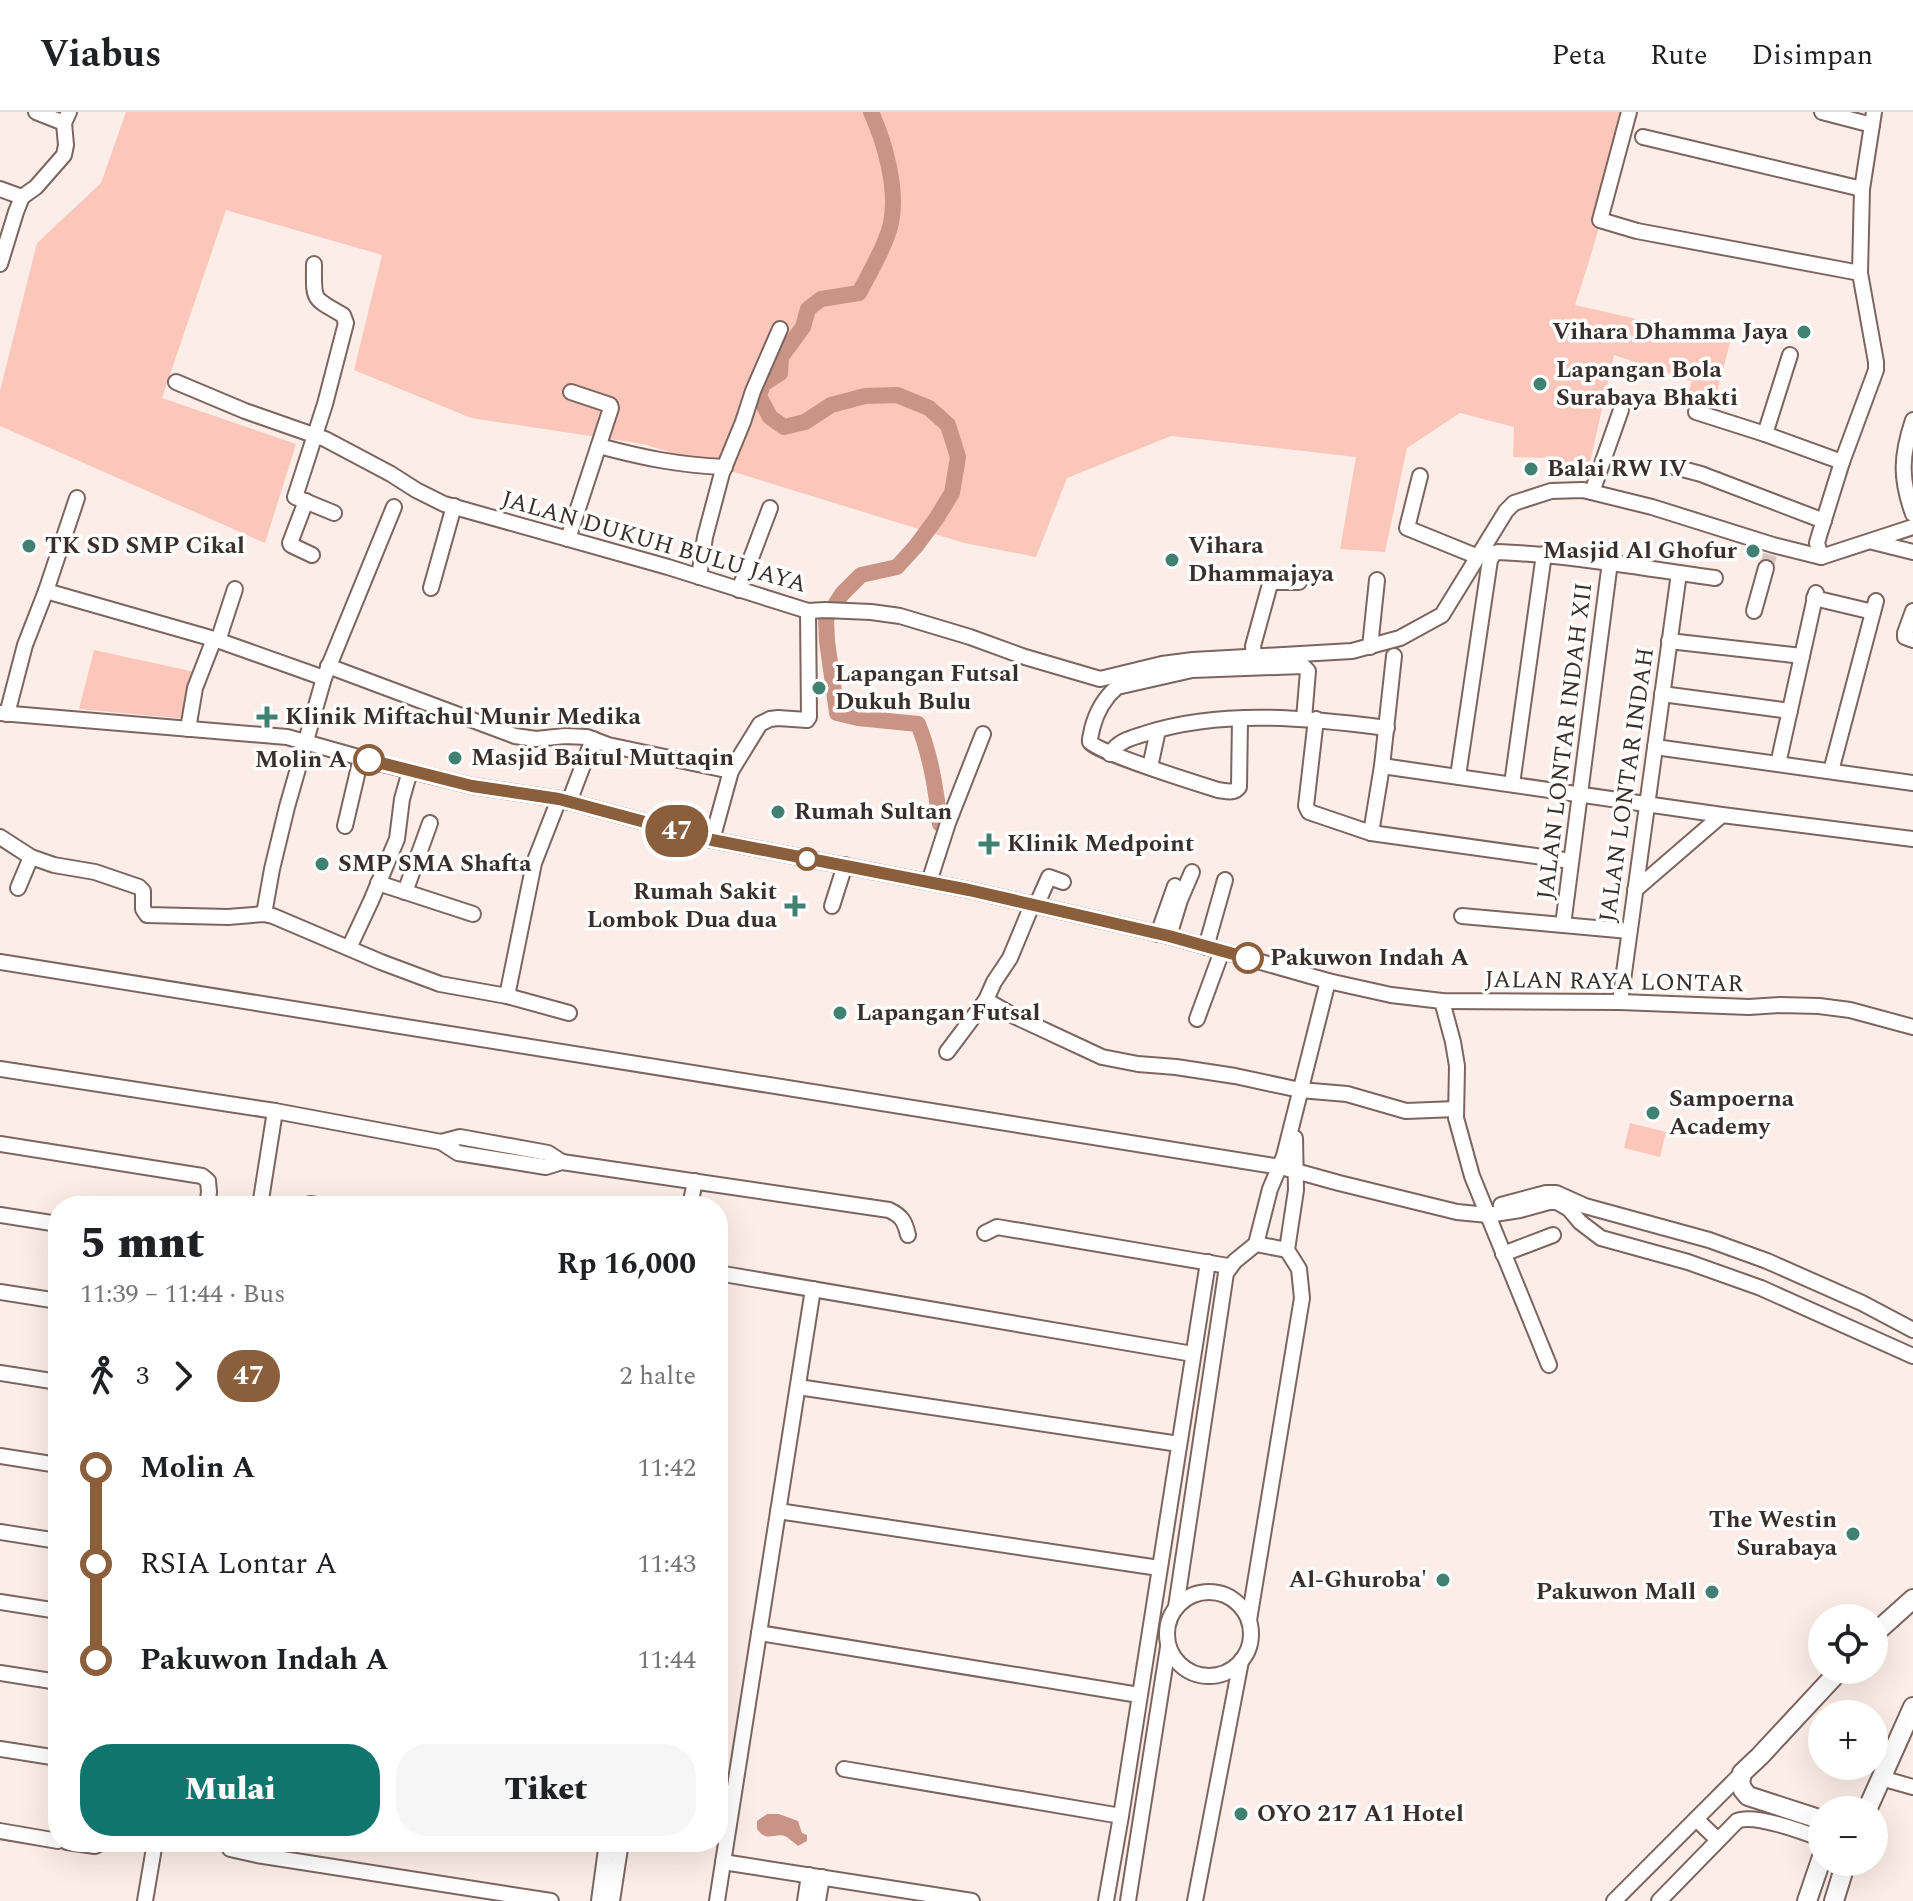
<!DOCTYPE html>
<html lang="id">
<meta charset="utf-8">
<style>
body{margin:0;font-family:Spectral,serif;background:#f6f6f6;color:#202124;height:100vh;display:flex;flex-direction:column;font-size:30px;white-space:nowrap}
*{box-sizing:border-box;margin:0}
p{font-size:26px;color:#757577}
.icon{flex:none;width:44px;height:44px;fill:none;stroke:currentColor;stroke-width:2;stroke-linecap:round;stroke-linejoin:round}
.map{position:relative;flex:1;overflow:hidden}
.sheet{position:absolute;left:48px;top:1084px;width:680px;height:656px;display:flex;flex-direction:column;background:#fff;border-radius:32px;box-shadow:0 8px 32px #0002}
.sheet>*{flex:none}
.badge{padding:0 16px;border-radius:26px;font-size:28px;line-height:52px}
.controls{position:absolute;left:1808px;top:1492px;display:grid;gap:16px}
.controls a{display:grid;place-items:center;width:80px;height:80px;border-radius:50%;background:#fff;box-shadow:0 8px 32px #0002;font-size:40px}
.map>.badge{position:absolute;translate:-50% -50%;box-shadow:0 0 0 4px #fff}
.legs{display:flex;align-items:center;gap:12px;height:88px;padding:0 32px;font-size:26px}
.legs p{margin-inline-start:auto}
.headline{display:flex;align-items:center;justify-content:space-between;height:136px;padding:0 32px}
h1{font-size:44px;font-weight:800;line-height:60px}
.action{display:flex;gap:16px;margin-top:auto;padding:16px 32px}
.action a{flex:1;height:92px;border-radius:32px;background:#0f766e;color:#fff;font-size:32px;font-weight:800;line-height:92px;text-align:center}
.action a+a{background:#f6f6f6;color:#202124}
ul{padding:0 32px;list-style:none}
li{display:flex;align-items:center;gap:28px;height:96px;font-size:30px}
li i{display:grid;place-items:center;width:12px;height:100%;margin:0 10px;background:currentColor}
li i::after{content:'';width:20px;height:20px;margin:-10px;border:6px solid;border-radius:50%;background:#fff}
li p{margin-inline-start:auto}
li:first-child i{background:linear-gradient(#0000 50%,currentColor 0)}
li:last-child i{background:linear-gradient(currentColor 50%,#0000 0)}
header{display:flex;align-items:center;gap:48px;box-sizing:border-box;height:112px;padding:0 40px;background:#fff;border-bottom:2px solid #e0e0e0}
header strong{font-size:38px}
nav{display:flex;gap:44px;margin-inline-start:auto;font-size:28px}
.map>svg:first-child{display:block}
</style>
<header>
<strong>Viabus</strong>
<nav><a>Peta</a><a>Rute</a><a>Disimpan</a></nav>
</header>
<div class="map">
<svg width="1913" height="1789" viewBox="0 0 1913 1789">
<rect width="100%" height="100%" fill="#fdede8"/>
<!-- green -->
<g fill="#fbc7ba">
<path d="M126,0H1626C1614,65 1596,130 1575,193L1707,223L1709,218L1732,223L1711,303L1684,293L1692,269L1614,243L1589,355L1550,354L1551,346L1513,345L1514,315L1460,301L1407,336L1385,440L1340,437L1356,345L1171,324L1067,366L1036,445L964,431L643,332L471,306L354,258L382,143L226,98L162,286L296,332L265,431L0,314V279L37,131L101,71Z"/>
<path d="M94,538L195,560L187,607L79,597Z"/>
<path d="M1630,1011L1666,1020L1660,1045L1624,1036Z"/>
</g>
<!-- water -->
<path fill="#c99386" d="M767,1702H779L798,1709L802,1721L807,1723V1729L798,1734C797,1733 788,1726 787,1725C774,1719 768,1732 757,1717V1709Z"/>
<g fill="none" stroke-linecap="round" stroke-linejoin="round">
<!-- river -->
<path stroke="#c99386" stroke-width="16" d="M871,0C885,31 898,77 891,111C886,133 870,160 859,181L821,187L808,197L803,215L781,245L780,261L763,272L759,284L770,305L784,315L805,310L831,293L865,284L897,283L929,296L948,313L958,345L952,381L936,407L916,434L897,455L861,463L842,482L826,507L827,529L837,601L858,606L918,612C931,644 936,678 940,712"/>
<!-- minor-tunnel -->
<path stroke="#d6c7c2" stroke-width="14" stroke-dasharray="14 7" stroke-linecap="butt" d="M1766,456L1771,440"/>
<defs>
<g id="minor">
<path d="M36,0L64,11"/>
<path d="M1629,0L1600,108L1637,119L1860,161"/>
<path d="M1822,0L1872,13"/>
<path d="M1643,25L1862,77"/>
<path d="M0,77L22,85"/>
<path d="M0,152L16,100L22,85L36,75L64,43L66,33L64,11L69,0"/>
<path d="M314,152C314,189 311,185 343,203L346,211L325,292L295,385L334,401"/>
<path d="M176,270L245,299L325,327L391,362L416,378L444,392L668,455L808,499L825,498L871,500L900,504L970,525L1025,545L1100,567L1162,552L1193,548L1352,539L1400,526L1442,503L1506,399L1514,391L1551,379L1583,378L1652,395L1773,433L1821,445L1913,415"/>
<path d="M1696,300L1765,322L1842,350"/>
<path d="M1913,308C1901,344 1900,366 1913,402"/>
<path d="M1765,322L1790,243"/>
<path d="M599,334C644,346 678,353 725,355"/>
<path d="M1671,354L1701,362L1824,409"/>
<path d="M1420,364L1407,416L1476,444"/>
<path d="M1592,380L1621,298"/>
<path d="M306,389L290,431L291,433L312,443"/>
<path d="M568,427L611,296L610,293L571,280"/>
<path d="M1873,430L1913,440"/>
<path d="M1821,445L1817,431L1819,424L1842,350L1876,258V250L1860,161L1862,77L1874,0"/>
<path d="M699,465L705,425L722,361L743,310L753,279L780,217"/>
<path d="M431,476L454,394"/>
<path d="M739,478L770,396"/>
<path d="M46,479L214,527L324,566"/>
<path d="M1814,486L1873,500"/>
<path d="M1754,499L1766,456"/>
<path d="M1913,499L1905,521V525L1913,528"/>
<path d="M218,529L235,477"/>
<path d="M1669,529L1802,544"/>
<path d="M1370,535L1377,468"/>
<path d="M1254,545L1253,534L1270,472L1275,470H1299"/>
<path d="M328,554L515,624L536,627L565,624L587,625L608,633L731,659"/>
<path d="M1662,582L1790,599"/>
<path d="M0,601L287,625L383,652L472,674L559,687L712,728L969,778L1169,824L1328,869L1391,883L1442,889L1620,890L1749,895L1780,893L1819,894L1850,898L1913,915"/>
<path d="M7,602L25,533L46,479L77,386"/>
<path d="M1240,607L1239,675C1234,682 1226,679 1218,678C1202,673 1093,639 1090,630C1089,629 1092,619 1092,617C1096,601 1103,587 1117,575L1192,558L1303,554L1308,559L1304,607"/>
<path d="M1316,607L1306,694L1309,700L1371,721L1571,749"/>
<path d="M188,617L195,576L214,527"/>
<path d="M1655,635L1913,671"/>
<path d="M1110,642C1119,628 1132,626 1147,621C1223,597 1309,606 1387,616"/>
<path d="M1778,652L1816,481"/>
<path d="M1382,654L1722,703L1913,727"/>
<path d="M1150,655L1158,618"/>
<path d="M1831,659L1876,489"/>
<path d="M1458,664L1490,448L1494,441L1498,440C1571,443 1642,456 1715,466"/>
<path d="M1512,672L1544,442"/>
<path d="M569,690L593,627"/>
<path d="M345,714L361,646"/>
<path d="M1371,721L1382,654L1394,544"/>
<path d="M0,725L31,745L54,753L95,760L139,775L143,779V797L147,803L228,805L264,802L273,804L381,850L440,872L507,884L569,901"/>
<path d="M712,728L731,659L760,612L770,607L778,606L807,608L809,605L808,499"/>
<path d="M929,770L948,711L983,622"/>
<path d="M378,771L473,802"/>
<path d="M18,776L31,745"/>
<path d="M1635,778L1722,703"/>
<path d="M405,780L430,711"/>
<path d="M832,794L845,753"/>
<path d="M1036,794L1049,765L1063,770"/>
<path d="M264,802L272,757L287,695L324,566L394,395"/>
<path d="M1462,804L1629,819"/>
<path d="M1563,813L1610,450"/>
<path d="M1158,822L1175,774"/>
<path d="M1169,824L1180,788L1192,760"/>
<path d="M1206,835L1225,768"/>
<path d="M349,836L371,789L397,727L402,687L410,659"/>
<path d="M0,850L1281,1055L1339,1071L1457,1100L1488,1103L1520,1098L1549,1090H1557L1569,1097L1580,1110L1601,1126L1688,1150L1761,1176L1913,1244"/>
<path d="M507,884L534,751L559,687"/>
<path d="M986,888L1014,904L1102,945L1138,952L1176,955L1235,964L1300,978L1347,982L1406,999L1456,997"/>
<path d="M1442,889L1453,930L1457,954L1456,1006L1472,1064L1549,1253"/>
<path d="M1620,890L1679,461"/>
<path d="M1197,907L1222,839"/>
<path d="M947,940L986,888L994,870L1010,846L1032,793"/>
<path d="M0,957L275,999L441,1030L460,1025L548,1041L562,1050"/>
<path d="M441,1030L458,1041L546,1055L562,1050L889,1098C902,1104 905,1110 908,1123"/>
<path d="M0,1032L202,1064L208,1069L209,1080L207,1094"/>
<path d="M310,1092L323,1094"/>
<path d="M1501,1093L1546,1081H1556L1585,1094L1709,1128L1767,1149L1862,1191L1913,1218"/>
<path d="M260,1094L275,999"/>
<path d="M690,1094L695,1069"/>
<path d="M0,1103L58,1112"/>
<path d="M985,1121L997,1115L1228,1154L1226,1161"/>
<path d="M1256,1132L1287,1138"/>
<path d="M1503,1142L1553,1123"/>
<path d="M718,1161L1193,1242"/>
<path d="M0,1180L58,1189"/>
<path d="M0,1261L58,1270"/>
<path d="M798,1275L1179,1332"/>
<path d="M0,1344L58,1353"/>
<path d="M778,1399L1159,1456"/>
<path d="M0,1420L58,1429"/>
<circle cx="1209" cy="1522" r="42"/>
<path d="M0,1490L58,1499"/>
<path d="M1176,1495L1226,1161L1235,1149L1256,1132L1270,1077L1284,1044L1328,869"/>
<path d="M1249,1508L1302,1186L1299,1157L1287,1138L1296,1078L1295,1026"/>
<path d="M759,1521L1139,1583"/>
<path d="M0,1561L58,1570"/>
<path d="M0,1637L58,1646"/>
<path d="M844,1657L1121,1704"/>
<path d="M1881,1666L1913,1675"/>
<path d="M1696,1707L1718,1728"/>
<path d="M0,1719L58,1729"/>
<path d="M67,1730L95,1734L103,1730"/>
<path d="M230,1737L257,1743L551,1789"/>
<path d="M723,1750L972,1789"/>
<path d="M145,1789L155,1730"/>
<path d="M599,1789L607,1730"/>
<path d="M612,1789L621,1730"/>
<path d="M717,1789L813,1177"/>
<path d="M805,1789L809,1763"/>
<path d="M818,1789L822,1765"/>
<path d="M1106,1789L1121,1704L1208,1150"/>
<path d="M1128,1789L1168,1535"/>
<path d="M1195,1789L1241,1549"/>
<path d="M1614,1789L1742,1661"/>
<path d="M1659,1789L1737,1709C1753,1701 1804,1720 1822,1727"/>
</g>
<g id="major">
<path d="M1874,1522L1913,1487"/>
<path d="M1867,1698L1913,1595"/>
<path d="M1822,1708L1748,1684L1743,1678L1740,1671L1742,1661L1760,1644L1840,1558"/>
<path d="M1807,1789L1822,1745"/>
<path d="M1834,1789L1846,1750"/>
</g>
</defs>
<!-- minor casing -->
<use href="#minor" stroke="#7c655f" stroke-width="18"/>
<!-- major casing -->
<use href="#major" stroke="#7c655f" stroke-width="22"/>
<!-- minor -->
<use href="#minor" stroke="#fff" stroke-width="14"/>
<!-- major -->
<use href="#major" stroke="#fff" stroke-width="18"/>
</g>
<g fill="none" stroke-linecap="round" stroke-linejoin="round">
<defs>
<path id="line-1" d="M369,648L472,674L559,687L712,728L969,778L1169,824L1248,846"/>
</defs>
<!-- line-1 casing -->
<use href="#line-1" stroke="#fff" stroke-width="18"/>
<!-- line-1 -->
<use href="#line-1" stroke="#8b5e3c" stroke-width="12"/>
</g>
<!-- markers -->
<g fill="#418171" stroke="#fefefe" stroke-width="3">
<circle cx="1804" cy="220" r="8"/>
<circle cx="1540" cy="272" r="8"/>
<circle cx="1531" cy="357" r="8"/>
<circle cx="29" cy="434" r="8"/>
<circle cx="1753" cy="439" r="8"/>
<circle cx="1172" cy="448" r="8"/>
<circle cx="819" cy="576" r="8"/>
<path d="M263 593h8v8h8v8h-8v8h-8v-8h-8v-8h8z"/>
<circle cx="455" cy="646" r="8"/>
<circle cx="778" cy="700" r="8"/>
<path d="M985 720h8v8h8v8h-8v8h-8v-8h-8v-8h8z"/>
<circle cx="322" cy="752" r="8"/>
<path d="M791 782h8v8h8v8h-8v8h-8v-8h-8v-8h8z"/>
<circle cx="840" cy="901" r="8"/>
<circle cx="1653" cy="1001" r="8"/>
<circle cx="1853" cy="1422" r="8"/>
<circle cx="1443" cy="1468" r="8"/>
<circle cx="1712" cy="1480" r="8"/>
<circle cx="1241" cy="1702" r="8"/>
</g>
<g fill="#fff" stroke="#8b5e3c" stroke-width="4">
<circle cx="369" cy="648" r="14"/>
<circle cx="807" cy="747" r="10"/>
<circle cx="1248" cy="846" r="14"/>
</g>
<g text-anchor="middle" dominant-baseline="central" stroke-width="7" stroke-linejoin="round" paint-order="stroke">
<!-- poi labels -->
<g font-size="24" font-weight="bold" fill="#392f2c" stroke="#fefefe" text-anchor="start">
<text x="1788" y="220" text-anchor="end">Vihara Dhamma Jaya</text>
<text x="1556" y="258">Lapangan Bola<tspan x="1556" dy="28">Surabaya Bhakti</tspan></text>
<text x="1547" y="357">Balai RW IV</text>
<text x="45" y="434">TK SD SMP Cikal</text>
<text x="1188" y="434">Vihara<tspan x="1188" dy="28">Dhammajaya</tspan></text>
<text x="1737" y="439" text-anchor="end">Masjid Al Ghofur</text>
<text x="835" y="562">Lapangan Futsal<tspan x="835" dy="28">Dukuh Bulu</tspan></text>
<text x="285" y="605">Klinik Miftachul Munir Medika</text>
<text x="471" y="646">Masjid Baitul Muttaqin</text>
<text x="794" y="700">Rumah Sultan</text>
<text x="1007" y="732">Klinik Medpoint</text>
<text x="338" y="752">SMP SMA Shafta</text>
<text x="777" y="780" text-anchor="end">Rumah Sakit<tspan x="777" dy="28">Lombok Dua dua</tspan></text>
<text x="856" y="901">Lapangan Futsal</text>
<text x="1669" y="987">Sampoerna<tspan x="1669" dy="28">Academy</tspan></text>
<text x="1837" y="1408" text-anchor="end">The Westin<tspan x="1837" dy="28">Surabaya</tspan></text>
<text x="1427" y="1468" text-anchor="end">Al-Ghuroba'</text>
<text x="1696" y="1480" text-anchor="end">Pakuwon Mall</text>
<text x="1257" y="1702">OYO 217 A1 Hotel</text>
</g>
<!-- street labels -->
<g font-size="24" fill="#392f2c" stroke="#fefefe">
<text transform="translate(654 430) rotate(16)">JALAN DUKUH BULU JAYA</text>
<text transform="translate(1565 629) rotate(-83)">JALAN LONTAR INDAH XII</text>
<text transform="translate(1627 673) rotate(-82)">JALAN LONTAR INDAH</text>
<text transform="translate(1614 870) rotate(1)">JALAN RAYA LONTAR</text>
</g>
<!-- stop labels -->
<g font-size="24" font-weight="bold" fill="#392f2c" stroke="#fefefe" text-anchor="end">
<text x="347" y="648">Molin A</text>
<text x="1270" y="846" text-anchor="start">Pakuwon Indah A</text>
</g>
</g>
</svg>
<div class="controls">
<a><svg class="icon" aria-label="locate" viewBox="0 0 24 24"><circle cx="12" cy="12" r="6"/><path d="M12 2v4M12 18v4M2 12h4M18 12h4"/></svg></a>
<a>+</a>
<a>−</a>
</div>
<b class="badge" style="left:677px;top:719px;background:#8b5e3c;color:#fff">47</b>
<section class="sheet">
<div class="headline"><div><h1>5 mnt</h1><p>11:39 – 11:44 · Bus</p></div><b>Rp 16,000</b></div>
<div class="legs"><svg class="icon" aria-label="walk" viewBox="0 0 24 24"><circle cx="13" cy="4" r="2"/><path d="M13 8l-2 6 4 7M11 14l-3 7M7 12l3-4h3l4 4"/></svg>3<svg class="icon" aria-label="forward" viewBox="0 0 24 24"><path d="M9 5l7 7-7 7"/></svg><b class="badge" style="background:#8b5e3c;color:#fff">47</b><p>2 halte</p></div>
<ul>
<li><i style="color:#8b5e3c"></i><b>Molin A</b><p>11:42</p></li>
<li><i style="color:#8b5e3c"></i><span>RSIA Lontar A</span><p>11:43</p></li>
<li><i style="color:#8b5e3c"></i><b>Pakuwon Indah A</b><p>11:44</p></li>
</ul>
<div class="action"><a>Mulai</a><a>Tiket</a></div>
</section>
</div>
